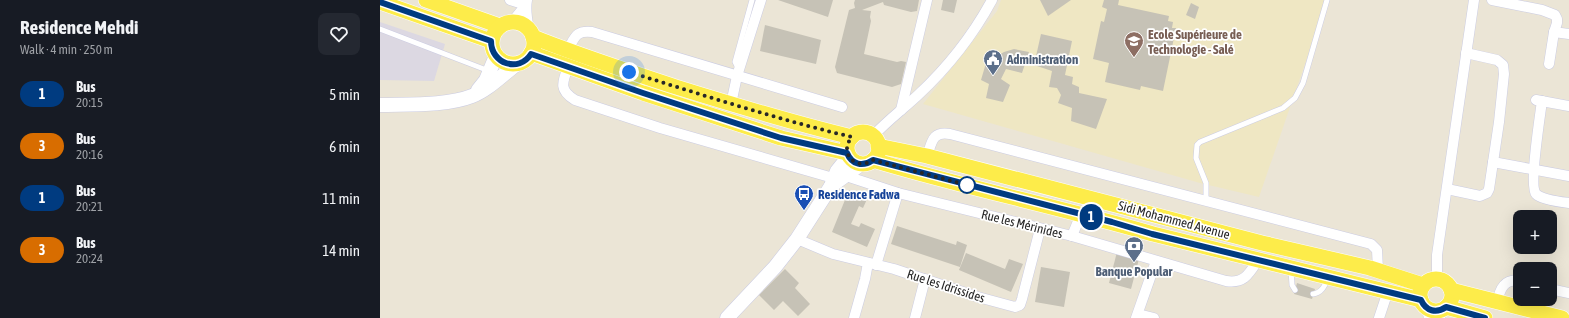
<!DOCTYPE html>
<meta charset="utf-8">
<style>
body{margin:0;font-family:"Asap Condensed",sans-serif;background:#242831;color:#f1f3f6;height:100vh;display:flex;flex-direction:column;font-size:15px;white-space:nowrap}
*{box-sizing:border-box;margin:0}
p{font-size:13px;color:#9ea1a6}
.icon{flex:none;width:22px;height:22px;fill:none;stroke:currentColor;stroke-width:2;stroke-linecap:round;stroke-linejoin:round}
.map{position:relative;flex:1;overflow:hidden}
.side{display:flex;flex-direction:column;background:#171b24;width:380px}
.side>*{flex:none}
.badge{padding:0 8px;border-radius:13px;font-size:14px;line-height:26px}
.controls{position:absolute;left:1133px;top:210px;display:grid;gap:8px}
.controls a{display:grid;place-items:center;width:44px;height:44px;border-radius:8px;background:#171b24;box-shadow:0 4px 16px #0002;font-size:20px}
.you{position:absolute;width:20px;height:20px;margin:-10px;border:3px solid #fff;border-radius:50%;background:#1a73e8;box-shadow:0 0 0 6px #1a73e833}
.map>.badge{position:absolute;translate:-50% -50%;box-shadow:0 0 0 2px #fff}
.round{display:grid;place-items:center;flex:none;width:42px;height:42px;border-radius:8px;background:#242831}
.head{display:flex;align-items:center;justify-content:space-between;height:68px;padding:0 20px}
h1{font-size:19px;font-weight:700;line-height:30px}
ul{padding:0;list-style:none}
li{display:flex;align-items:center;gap:12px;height:52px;padding:0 20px}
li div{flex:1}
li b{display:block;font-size:15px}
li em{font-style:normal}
li .badge{min-width:44px;font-weight:700;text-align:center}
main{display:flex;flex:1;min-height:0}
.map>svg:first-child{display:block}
</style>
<main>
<section class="side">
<div class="head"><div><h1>Residence Mehdi</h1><p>Walk · 4 min · 250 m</p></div><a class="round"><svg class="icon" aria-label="heart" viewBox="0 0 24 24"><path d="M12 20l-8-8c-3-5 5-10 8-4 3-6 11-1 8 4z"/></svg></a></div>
<ul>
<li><span class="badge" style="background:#003b80;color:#fff">1</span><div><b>Bus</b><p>20:15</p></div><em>5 min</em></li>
<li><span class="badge" style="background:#d86d00;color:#fff">3</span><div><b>Bus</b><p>20:16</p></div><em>6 min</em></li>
<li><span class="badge" style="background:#003b80;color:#fff">1</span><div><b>Bus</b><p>20:21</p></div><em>11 min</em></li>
<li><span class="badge" style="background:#d86d00;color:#fff">3</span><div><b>Bus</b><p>20:24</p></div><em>14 min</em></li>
</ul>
</section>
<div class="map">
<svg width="1189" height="318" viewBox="0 0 1189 318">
<rect width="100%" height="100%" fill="#ebe5d6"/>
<!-- industrial -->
<path fill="#dcd8e2" d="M0,22L65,44L54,81L0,80Z"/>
<!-- education -->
<path fill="#efe7c3" d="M621,0H947L879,197L820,183L543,104L617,11Z"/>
<!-- building -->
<g fill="#c6c2b6">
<path d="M398,0H453L448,17Z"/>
<path d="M475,0H539L537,11L531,12L504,5L503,2L482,10L491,11L490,17L491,21L484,54L517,62L521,61L526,62L521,84L512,87L457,73L455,67L469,10L475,8L474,3Z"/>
<path d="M563,0H577L574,13L561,10Z"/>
<path d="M660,0H691L668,16Z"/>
<path d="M724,0H739L738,5L789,16L788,21L793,22L792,28H796L783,91L761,86L760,90L725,82L729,63L713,59L721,21L724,22L727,9L722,7Z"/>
<path d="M811,3L819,7L815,19L806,15Z"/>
<path d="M385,25L441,40L436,64L380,51Z"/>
<path d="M661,34L692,41L685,75L693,77L692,84L699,87V93L727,99L716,129L691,121L692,108L678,103L681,95L677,88L669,87L672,71L654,65Z"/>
<path d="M634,49L649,52L642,73L626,69L621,79L630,85L623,102L606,98L609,84L601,80L606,63L624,52Z"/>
<path d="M469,190L488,197L483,208L479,206L471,224L479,227L481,223L495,229L487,247L452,232Z"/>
<path d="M517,226L576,245L577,241L587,245L580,267L511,244Z"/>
<path d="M737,252L759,259L751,289L729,283Z"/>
<path d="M586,253L625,269L629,259L643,264L631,292L579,270Z"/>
<path d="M661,267L690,272L684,307L655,302Z"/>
<path d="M405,269L419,283L415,288L430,304L418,316L403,301L394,310L379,295Z"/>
<path d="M917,283L935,289L932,299L914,294Z"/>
</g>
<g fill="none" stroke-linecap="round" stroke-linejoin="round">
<defs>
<g id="lane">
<path d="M0,29L109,71"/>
<path d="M359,70L355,62L372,0"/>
<path d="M826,201V183L816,158L817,145L820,142L903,108L915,98L923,83L947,0"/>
<path d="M911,270L912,285L915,290"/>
<path d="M933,294C942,293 945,285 948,278"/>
</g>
<g id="street">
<path d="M130,0L146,5"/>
<path d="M147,0C145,10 147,20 149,30"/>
<path d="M1112,0L1162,10L1175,15L1177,19V23L1174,32L1169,64"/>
<path d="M132,22L146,5"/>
<path d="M1174,32L1189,34"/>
<path d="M187,51C195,38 195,30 212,32L462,107"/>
<path d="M188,67C182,83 179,90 195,100L280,128L453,178"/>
<path d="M1156,100L1189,106"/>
<path d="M1162,101C1160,116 1149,186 1156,194C1162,200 1181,202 1189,203"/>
<path d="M351,104L357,76L381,0"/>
<path d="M521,110L547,0"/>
<path d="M493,136C507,121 523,109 538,95C567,68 593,35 612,0"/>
<path d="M547,156C552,142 552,131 570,134L991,244L997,250L998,270"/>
<path d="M1113,162L1189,176"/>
<path d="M466,176L518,193L692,236L846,281C864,284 869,274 878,260"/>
<path d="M1067,189L1100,196L1107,193L1109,189L1119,122L1124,74L1123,65L1117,60L1086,53"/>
<path d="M692,236L701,214"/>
<path d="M417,239L453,254L514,269L598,297L635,307L640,305L642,299L660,229"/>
<path d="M496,265L518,193"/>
<path d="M1057,279V255L1094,0"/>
<path d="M1170,289L1189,293"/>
<path d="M1118,302C1119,289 1125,278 1140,281"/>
<path d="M1047,308L1049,318"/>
<path d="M758,314L774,318"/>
<path d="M474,318L485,279L488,263"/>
<path d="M535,318L545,279"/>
<path d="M756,318L776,261"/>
<path d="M999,318L1008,291"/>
<path d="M1060,318L1062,310"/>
</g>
<g id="secondary">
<path d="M98,90L106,80L116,56"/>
<path d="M0,105C27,104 67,106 92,96C108,90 122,75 137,64"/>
<path d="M451,186L481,164"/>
<path d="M347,318L395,267L417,239L451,186L457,171L469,156"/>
</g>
<g id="primary">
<path d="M46,0L120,26"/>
<path d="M0,2L111,41"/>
<circle cx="133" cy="43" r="21"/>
<path d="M153,37C200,56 248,71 296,87C354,105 413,123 472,137"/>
<path d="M151,53L263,93L401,138L467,153"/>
<circle cx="483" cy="148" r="16"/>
<path d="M498,146L547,156L882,243L990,268L1043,285"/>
<path d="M493,160C586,188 680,207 773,234L1041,300"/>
<circle cx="1056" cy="295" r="16"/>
<path d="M1071,290L1182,318"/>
<path d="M1066,307L1105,318"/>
</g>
</defs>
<!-- lane casing -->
<use href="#lane" stroke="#cbcce2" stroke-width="6"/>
<!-- street casing -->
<use href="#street" stroke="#cbcce2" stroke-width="11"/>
<!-- secondary casing -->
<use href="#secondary" stroke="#cbcce2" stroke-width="15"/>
<!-- primary casing -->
<use href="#primary" stroke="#fff" stroke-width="16"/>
<!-- lane -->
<use href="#lane" stroke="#fff" stroke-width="5"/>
<!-- street -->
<use href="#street" stroke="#fff" stroke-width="10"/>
<!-- secondary -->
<use href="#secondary" stroke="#fff" stroke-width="14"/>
<!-- primary -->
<use href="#primary" stroke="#fdec4a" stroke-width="15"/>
</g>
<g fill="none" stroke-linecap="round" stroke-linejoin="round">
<defs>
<path id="line" d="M0,2L111,41C111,64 139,73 151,54L263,93L401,138L467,153C472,165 483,167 493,160L732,222L772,234L1041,300C1046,311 1056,314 1066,307L1105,318"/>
</defs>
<!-- line casing -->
<use href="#line" stroke="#fff" stroke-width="9"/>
<!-- line -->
<use href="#line" stroke="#003b80" stroke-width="6"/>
<!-- walk -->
<path stroke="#272727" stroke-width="4" stroke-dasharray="0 7.2" d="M249,72C323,95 396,119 472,137C458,153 476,172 493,160L587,185"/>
</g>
<!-- icons -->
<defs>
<symbol id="university-pin" viewBox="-11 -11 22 30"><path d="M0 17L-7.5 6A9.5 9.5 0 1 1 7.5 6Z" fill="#8d6e63" stroke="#fff"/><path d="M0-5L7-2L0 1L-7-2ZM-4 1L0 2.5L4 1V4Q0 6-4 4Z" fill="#fff"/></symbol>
<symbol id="civic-pin" viewBox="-11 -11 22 30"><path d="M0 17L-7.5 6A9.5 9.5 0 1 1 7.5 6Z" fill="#5c6f8a" stroke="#fff"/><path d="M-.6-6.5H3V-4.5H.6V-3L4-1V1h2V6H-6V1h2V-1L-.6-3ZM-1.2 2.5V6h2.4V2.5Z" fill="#fff"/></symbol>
<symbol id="bus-pin" viewBox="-11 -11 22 30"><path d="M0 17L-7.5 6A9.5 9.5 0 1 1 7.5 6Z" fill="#1a4fb4" stroke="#fff"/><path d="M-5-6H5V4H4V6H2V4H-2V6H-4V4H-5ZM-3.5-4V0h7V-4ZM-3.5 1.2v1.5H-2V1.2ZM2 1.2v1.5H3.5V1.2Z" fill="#fff"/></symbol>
<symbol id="bank-pin" viewBox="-11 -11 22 30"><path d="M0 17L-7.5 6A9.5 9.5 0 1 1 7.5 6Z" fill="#5c6f8a" stroke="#fff"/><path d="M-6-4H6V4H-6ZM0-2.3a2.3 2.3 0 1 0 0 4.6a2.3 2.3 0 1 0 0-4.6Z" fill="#fff"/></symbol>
</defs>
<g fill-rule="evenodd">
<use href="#university-pin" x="743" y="30" width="22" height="30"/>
<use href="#civic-pin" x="602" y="48" width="22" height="30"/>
<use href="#bus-pin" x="413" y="183" width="22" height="30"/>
<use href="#bank-pin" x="743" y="235" width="22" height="30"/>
</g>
<!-- markers -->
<circle fill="#fff" stroke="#003b80" stroke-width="2" cx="587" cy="185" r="8"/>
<g text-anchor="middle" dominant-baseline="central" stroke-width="3.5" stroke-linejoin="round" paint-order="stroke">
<!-- education labels -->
<g font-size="13" font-weight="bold" fill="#785e54" stroke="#fff" text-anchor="start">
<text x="768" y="34">Ecole Supérieure de<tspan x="768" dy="15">Technologie - Salé</tspan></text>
</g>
<!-- service labels -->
<g font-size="13" font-weight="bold" fill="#4e5e75" stroke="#fff" text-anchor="start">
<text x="627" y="59">Administration</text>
<text x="754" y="271" text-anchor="middle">Banque Popular</text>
</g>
<!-- transit labels -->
<g font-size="13" font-weight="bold" fill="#164399" stroke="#fff" text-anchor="start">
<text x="438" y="194">Residence Fadwa</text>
</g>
<!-- street labels -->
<g font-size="13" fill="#272727" stroke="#fff">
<text transform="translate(794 220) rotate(15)">Sidi Mohammed Avenue</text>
<text transform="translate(642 224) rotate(14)">Rue les Mérinides</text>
<text transform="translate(566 286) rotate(18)">Rue les Idrissides</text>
</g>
</g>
</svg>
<div class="controls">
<a>+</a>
<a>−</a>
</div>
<div class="you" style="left:249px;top:72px"></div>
<b class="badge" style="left:711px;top:217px;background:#003b80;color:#fff">1</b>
</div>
</main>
